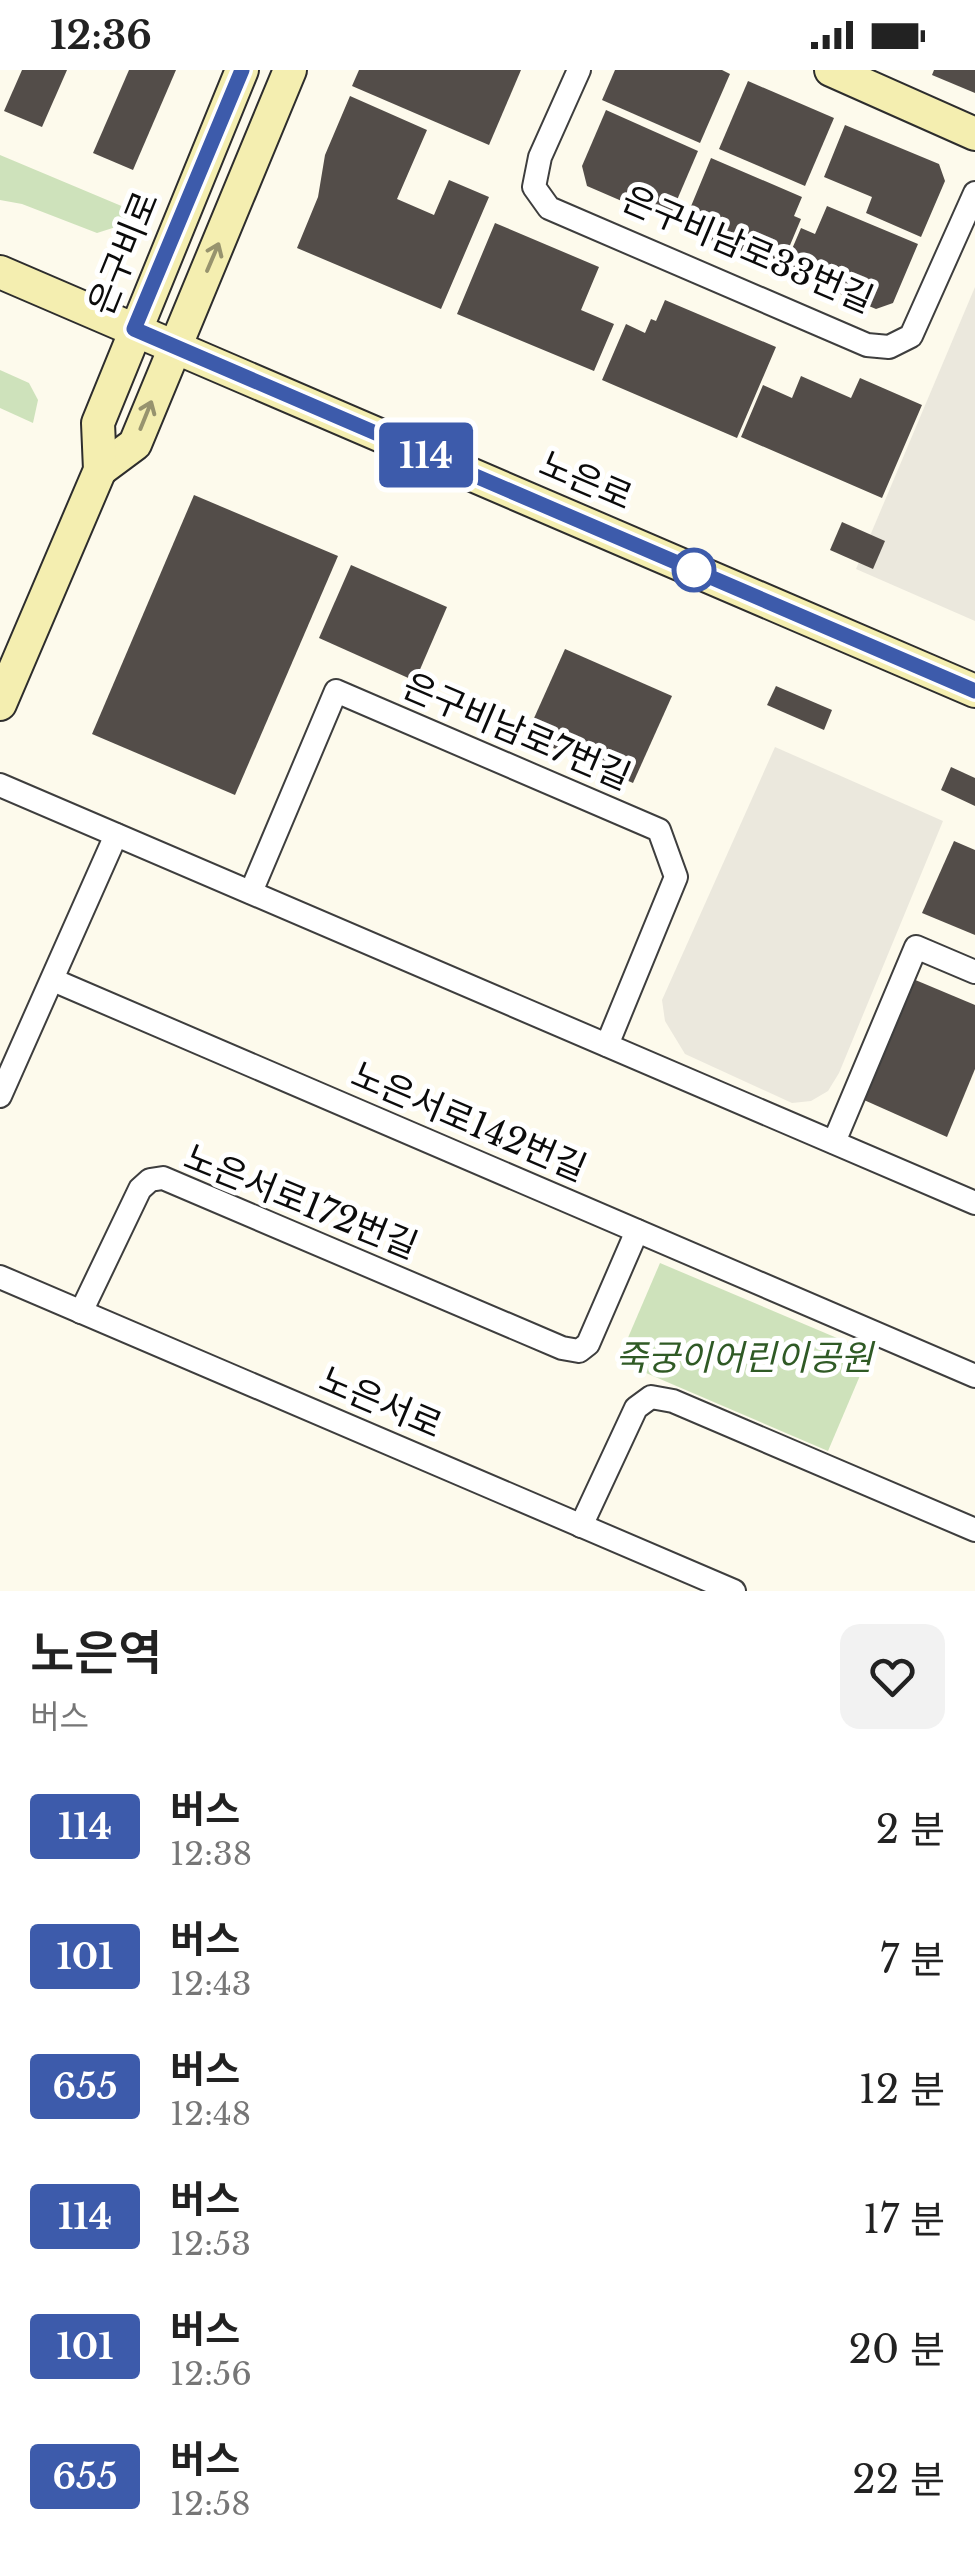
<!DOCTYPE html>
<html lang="ko">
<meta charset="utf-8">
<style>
body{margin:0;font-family:"Libre Baskerville","Noto Sans KR",serif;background:#f2f2f2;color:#222;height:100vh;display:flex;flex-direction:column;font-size:38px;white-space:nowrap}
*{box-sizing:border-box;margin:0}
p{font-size:32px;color:#767676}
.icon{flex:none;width:55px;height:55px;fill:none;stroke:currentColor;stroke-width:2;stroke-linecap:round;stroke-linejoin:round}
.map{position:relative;height:1521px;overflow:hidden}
.sheet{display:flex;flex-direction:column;background:#fff;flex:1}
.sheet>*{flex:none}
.badge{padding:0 20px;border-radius:8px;font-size:35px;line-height:65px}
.map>.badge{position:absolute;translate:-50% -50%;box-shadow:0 0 0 5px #fff}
.round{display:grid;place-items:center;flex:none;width:105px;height:105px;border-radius:20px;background:#f2f2f2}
.overview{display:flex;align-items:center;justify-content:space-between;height:170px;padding:0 30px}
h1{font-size:48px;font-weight:600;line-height:75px}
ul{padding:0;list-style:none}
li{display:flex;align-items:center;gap:30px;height:130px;padding:0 30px}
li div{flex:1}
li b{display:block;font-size:38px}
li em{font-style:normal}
li .badge{min-width:110px;font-weight:700;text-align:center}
.status{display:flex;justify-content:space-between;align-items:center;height:70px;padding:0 50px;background:#fff;direction:ltr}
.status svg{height:28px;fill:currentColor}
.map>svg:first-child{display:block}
</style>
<div class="status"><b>12:36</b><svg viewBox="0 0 49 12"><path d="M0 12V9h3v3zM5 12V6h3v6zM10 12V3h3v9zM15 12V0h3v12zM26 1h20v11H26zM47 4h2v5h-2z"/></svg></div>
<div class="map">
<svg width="975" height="1521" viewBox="0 0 975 1521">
<rect width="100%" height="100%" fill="#fdfaec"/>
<!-- green -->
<g fill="#cee2bb">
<path d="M0,85L131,140L122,155L97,163L22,134L0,130Z"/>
<path d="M0,300L29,313L38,330L33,353L0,338Z"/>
<path d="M660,1193L870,1282L828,1381L618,1291Z"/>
</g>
<!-- plaza -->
<g fill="#ebe8dd">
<path d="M975,217V551L856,499Z"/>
<path d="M775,677L943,751L839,1003L828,1021L811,1031L792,1033L685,984L665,951L662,930Z"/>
</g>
<!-- building -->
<g fill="#534d49">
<path d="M22,0H67L42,57L4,41Z"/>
<path d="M129,0H176L133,100L93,83Z"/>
<path d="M359,0H521L489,75L352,16Z"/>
<path d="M615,0H722L730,4L700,73L602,30Z"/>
<path d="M934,0H975V23L932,5Z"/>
<path d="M748,11L834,48L805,116L719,79Z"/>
<path d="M350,26L427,60L397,129L434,145L449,110L489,127L441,239L297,178L318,127L325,85Z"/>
<path d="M606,40L698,81L668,151L587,116L582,96Z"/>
<path d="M845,55L939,94L945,111L921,167L866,143L872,127L824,107Z"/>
<path d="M711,88L802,127L794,146L801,149L780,199L682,158Z"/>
<path d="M827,136L918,174L893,233L876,239L783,200L801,158L815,164Z"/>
<path d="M495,153L599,197L581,240L614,254L594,301L457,244Z"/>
<path d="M665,230L776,277L737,368L602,310L626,254L645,263L651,249L656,251Z"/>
<path d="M801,306L851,328L860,308L922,335L882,428L741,367L763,315L792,328Z"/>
<path d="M194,425L338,486L235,725L92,664Z"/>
<path d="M842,452L885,471L873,499L830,480Z"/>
<path d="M351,495L447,537L415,611L319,568Z"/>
<path d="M565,579L672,626L633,713L526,666Z"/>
<path d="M776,616L832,640L824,660L767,635Z"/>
<path d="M951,697L975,708V736L941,720Z"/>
<path d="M954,771L975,780V865L922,843Z"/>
<path d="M913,909L975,935V999L947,1067L864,1030Z"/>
</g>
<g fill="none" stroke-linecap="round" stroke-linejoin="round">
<defs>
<g id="street">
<path d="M579,0L540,87L534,117L549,138L867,275L889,277L911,266L975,123"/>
<path d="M0,715L975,1133"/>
<path d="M251,822L336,621L659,760L676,807L607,975"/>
<path d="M53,910L975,1306"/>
<path d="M0,1026L116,765"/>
<path d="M834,1072L916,877L975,902"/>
<path d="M0,1207L734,1521"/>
<path d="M81,1242L140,1119L150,1110L163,1108L562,1278L579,1281L588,1274L637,1161"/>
<path d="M581,1456L636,1338L651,1327L673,1331L975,1460"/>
</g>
<g id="secondary">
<path d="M831,0L975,64"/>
<path d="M0,202L975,621"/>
<path d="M100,400L135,374L290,0"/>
<path d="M0,634L100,400L98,353L242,0"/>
</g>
</defs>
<!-- street casing -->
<use href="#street" stroke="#3e3e3e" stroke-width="26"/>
<!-- secondary casing -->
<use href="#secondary" stroke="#2d2d2d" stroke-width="36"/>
<!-- street -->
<use href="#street" stroke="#fff" stroke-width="22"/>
<!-- secondary -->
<use href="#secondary" stroke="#f4eeb0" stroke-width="32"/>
</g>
<!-- one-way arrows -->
<defs><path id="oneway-shaft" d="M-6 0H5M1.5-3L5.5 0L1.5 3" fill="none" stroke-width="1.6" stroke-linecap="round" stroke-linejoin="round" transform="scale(2.5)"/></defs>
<g stroke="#97936e">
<use href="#oneway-shaft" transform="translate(213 187) rotate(-67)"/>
<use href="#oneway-shaft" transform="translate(146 345) rotate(-68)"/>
</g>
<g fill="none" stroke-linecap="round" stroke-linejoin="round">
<defs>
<path id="line" d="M242,0L134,259L975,621"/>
</defs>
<!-- line casing -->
<use href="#line" stroke="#fff" stroke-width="22"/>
<!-- line -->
<use href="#line" stroke="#3d5bab" stroke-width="15"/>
</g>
<!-- markers -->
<circle fill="#fff" stroke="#3d5bab" stroke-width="5" cx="694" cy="500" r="20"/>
<g text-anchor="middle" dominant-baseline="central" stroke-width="10" stroke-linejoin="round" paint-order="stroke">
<!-- street labels -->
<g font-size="35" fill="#0b0b0b" stroke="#fff">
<text transform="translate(748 179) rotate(23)">은구비남로33번길</text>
<text transform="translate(123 183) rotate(-68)">은구비로</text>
<text transform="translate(586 410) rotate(23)">노은로</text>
<text transform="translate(517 661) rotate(23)">은구비남로7번길</text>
<text transform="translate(469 1051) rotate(23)">노은서로142번길</text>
<text transform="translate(301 1131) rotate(22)">노은서로172번길</text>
<text transform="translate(381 1332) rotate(23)">노은서로</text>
</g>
<!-- park labels -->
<g font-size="35" font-style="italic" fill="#2f5a25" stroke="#fff">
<text x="744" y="1287">죽궁이어린이공원</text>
</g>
</g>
</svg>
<b class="badge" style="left:426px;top:385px;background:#3d5bab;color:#fff">114</b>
</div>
<section class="sheet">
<div class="overview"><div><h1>노은역</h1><p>버스</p></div><a class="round"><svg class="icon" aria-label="heart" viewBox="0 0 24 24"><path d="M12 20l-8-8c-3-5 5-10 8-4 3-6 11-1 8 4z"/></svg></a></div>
<ul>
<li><span class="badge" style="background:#3d5bab;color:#fff">114</span><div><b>버스</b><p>12:38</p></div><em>2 분</em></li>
<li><span class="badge" style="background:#3d5bab;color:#fff">101</span><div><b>버스</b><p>12:43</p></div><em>7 분</em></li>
<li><span class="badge" style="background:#3d5bab;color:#fff">655</span><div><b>버스</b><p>12:48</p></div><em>12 분</em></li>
<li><span class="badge" style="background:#3d5bab;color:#fff">114</span><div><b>버스</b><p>12:53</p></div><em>17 분</em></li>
<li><span class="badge" style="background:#3d5bab;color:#fff">101</span><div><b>버스</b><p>12:56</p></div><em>20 분</em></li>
<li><span class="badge" style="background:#3d5bab;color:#fff">655</span><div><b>버스</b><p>12:58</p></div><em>22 분</em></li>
</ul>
</section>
